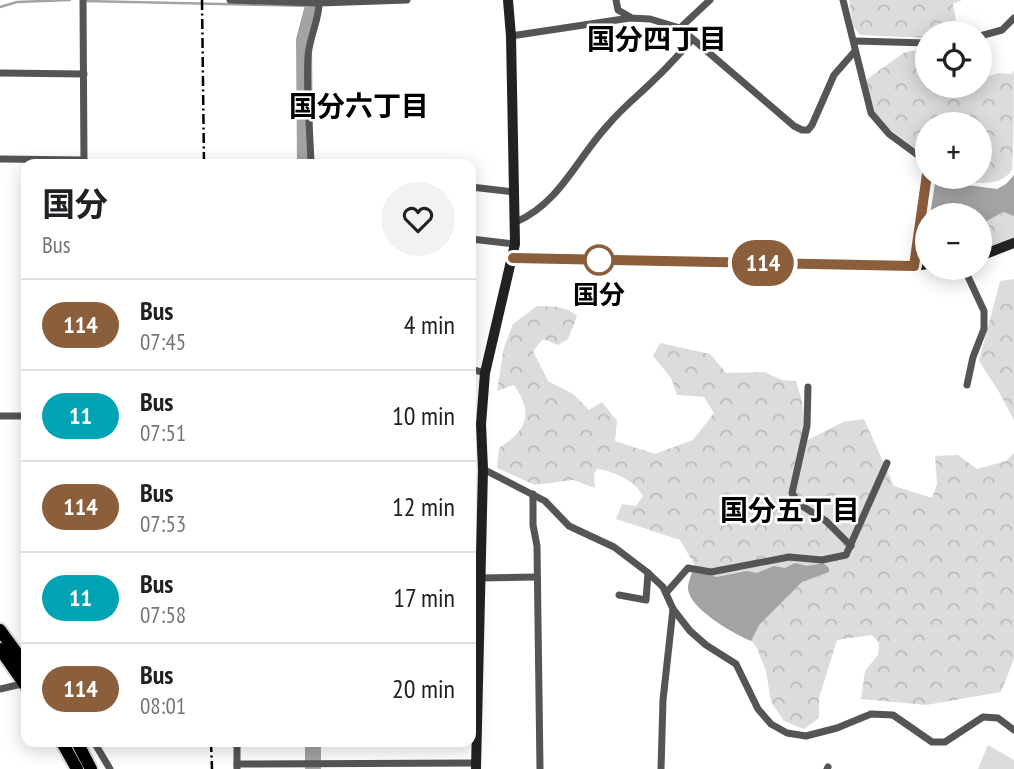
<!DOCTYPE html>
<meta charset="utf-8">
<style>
body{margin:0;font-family:"PT Sans Narrow","Noto Sans JP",sans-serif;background:#f2f2f2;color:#202124;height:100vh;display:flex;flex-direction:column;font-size:26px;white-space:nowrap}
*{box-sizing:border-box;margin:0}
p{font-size:23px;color:#757577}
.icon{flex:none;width:38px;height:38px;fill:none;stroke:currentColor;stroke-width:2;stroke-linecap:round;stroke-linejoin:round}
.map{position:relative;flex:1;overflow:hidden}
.sheet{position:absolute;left:21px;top:159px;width:455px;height:588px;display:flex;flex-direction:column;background:#fff;border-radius:14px;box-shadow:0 4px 18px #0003}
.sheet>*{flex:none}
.badge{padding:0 14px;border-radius:23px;font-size:24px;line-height:46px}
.fabs{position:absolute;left:915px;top:21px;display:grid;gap:14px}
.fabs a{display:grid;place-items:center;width:77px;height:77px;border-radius:50%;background:#fff;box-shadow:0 4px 18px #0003;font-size:35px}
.map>.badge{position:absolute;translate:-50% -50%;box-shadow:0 0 0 4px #fff}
.round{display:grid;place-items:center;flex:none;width:74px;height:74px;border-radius:37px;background:#f2f2f2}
.summary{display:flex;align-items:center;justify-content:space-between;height:119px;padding:0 21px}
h1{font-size:33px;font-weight:700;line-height:52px}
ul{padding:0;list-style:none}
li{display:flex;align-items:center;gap:21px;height:91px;padding:0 21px;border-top:2px solid #e0e0e0}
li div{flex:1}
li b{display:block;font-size:26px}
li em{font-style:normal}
li .badge{min-width:77px;font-weight:700;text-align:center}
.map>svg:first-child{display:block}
</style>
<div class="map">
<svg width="1014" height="769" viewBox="0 0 1014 769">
<defs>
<pattern id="forest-crowns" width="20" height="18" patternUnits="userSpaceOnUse" patternTransform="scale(1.75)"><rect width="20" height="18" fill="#dcdcdc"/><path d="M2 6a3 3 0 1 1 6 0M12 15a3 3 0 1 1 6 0" fill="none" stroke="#bbb"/></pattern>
</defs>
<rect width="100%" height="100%" fill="#fff"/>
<!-- forest -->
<g fill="url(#forest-crowns)">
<path d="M849,0H962L953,4L958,31L955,33H928L927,38L860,35L853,26Z"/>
<path d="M926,49L928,86H980V79L998,73L1012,74L1014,70C1014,87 1014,160 1012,170C1001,187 973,185 957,177H980V124H928L927,158C911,143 887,131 874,113C868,103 868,89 867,79L905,52Z"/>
<path d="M1003,212L1014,216V240L980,251V225Z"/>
<path d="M1014,279V420L999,392L979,361L1000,281Z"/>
<path d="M537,306C551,306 567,306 577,316L568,339L558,345L543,339L533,351L548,381L573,394L589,410L602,402L617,421L615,441L655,454L693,440L714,413L704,397L677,395L671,378L653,356L660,343L710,354L726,373L764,372L782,380L796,381L802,401L806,441L843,422L864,419L894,486L932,498L937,484L935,456L958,455L977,469L1006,461L1014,453V659L1001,692L926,705L861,699L865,671L878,655L879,643L872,635L837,640L819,698V718L804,729L784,721L771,702L766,671L757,648L694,564L680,540L616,519L622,504L636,506L643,496C635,481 614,471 597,469L594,474L595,488L573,480L535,485L497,468L499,448C527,430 534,414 514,385L497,391L504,347L513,324Z"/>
</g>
<!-- park -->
<path fill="#dcdcdc" d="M988,745L1014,760V769H978Z"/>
<!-- water -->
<g fill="#a3a3a3">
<path d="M1014,175V216L1003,212L980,225V215H930L936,177H952L967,185L997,189L1006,184Z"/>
<path d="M795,563L807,566L823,563L829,568V572L802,582L759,625L751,641C734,634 688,608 688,588C688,583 691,576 692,572L717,577L747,571L757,573L774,566L785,568Z"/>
</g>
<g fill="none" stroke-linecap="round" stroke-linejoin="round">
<!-- stream -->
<g stroke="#a3a3a3" stroke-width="2.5">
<path d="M84,1L313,6"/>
<path d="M0,7L17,2L70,0"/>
</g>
<!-- river -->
<g stroke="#a3a3a3" stroke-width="16">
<path d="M305,164L304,40L313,6L312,0"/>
<path d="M313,769V742"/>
</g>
<defs>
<g id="highway">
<path d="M0,630L26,666"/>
<path d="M0,649L26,686"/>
<path d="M62,742L77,769"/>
<path d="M77,742L91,769"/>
</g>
</defs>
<!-- highway casing -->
<use href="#highway" stroke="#dbdbdb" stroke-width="16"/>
<!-- street -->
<g stroke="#555" stroke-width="7">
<path d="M83,0L84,164"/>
<path d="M230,0L319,3L407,0"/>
<path d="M616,0L618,10L630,17"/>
<path d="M843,0L871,113L889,134L923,159L928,167"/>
<path d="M680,28L710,0"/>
<path d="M511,36L630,18L650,19L680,28L794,126L802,130H808L812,125L834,75L855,51"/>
<path d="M980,36L1002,30L1014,18"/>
<path d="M855,41L928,43"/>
<path d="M0,73L84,74"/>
<path d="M1,159L84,160"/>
<path d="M311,164C310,129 306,92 308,56C309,39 320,16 319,3"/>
<path d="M471,187L515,192"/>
<path d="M516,222C560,203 577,158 608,125C622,108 639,95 655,79C668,67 680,53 692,40"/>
<path d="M471,239L515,244"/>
<path d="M914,266L928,167"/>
<path d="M964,268L984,311V329L973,357L967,385"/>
<path d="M471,369L485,373"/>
<path d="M808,387L807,426L792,493L799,504L826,521L851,546"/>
<path d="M0,416H26"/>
<path d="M483,469L545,501L569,526L614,547L647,572L663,587L673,609L690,631L706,645L736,664L758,709L771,724L787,733L806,736L837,728L871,714L893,715L932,742H945L983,717L998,718L1014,730"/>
<path d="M533,494V525L537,546L540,769"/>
<path d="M481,578L537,577"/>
<path d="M666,593L688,568L711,572L789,557L822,560L846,555L887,463"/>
<path d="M619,595L646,600L648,573"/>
<path d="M0,689L26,683"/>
<path d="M94,742L110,769"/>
<path d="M237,764L476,763"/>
<path d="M237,769V742"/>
<path d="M661,769L663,700L673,609"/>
<path d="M827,769L828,767"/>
</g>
<!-- secondary -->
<g stroke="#222" stroke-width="10">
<path d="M980,256L1014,243"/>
<path d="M513,258L914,266L928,264"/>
<path d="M476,769L483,469L481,424L485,373L515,244L511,36L508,0"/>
</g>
<!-- highway -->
<use href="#highway" stroke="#000" stroke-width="12"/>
<!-- rail -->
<g stroke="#000" stroke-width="2.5" stroke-dasharray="10 3.5 2 3.5" stroke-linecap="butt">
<path d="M202,0L204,164"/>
<path d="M211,742L212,769"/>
</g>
</g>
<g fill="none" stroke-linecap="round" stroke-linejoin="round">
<defs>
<path id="line" d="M513,258L914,266L928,167"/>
</defs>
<!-- line casing -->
<use href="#line" stroke="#fff" stroke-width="16"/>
<!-- line -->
<use href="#line" stroke="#8b5e3c" stroke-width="10"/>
</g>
<!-- markers -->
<circle fill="#fff" stroke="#8b5e3c" stroke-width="3.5" cx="599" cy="260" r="14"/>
<g text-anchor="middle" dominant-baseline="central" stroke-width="5" stroke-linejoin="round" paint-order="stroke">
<!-- stop labels -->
<g font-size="26" font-weight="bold" fill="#000" stroke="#fff">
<text x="599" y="294">国分</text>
</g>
<!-- neighbourhood labels -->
<g font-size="28" font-weight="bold" fill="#000" stroke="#fff">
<text x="657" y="38">国分四丁目</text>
<text x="359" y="105">国分六丁目</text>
<text x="790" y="509">国分五丁目</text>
</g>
</g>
</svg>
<div class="fabs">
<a><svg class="icon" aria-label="locate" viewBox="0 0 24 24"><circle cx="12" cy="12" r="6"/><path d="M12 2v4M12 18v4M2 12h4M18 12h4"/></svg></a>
<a>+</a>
<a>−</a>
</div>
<b class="badge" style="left:763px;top:263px;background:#8b5e3c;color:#fff">114</b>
<section class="sheet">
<div class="summary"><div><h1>国分</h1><p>Bus</p></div><a class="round"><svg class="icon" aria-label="heart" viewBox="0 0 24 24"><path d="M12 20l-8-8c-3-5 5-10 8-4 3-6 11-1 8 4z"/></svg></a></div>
<ul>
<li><span class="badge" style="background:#8b5e3c;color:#fff">114</span><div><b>Bus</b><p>07:45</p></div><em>4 min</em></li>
<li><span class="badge" style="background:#00a3b4;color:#fff">11</span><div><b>Bus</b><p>07:51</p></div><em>10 min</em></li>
<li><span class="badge" style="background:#8b5e3c;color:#fff">114</span><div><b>Bus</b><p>07:53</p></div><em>12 min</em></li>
<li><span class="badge" style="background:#00a3b4;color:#fff">11</span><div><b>Bus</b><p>07:58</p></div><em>17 min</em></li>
<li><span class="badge" style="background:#8b5e3c;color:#fff">114</span><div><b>Bus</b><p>08:01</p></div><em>20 min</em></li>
</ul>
</section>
</div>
